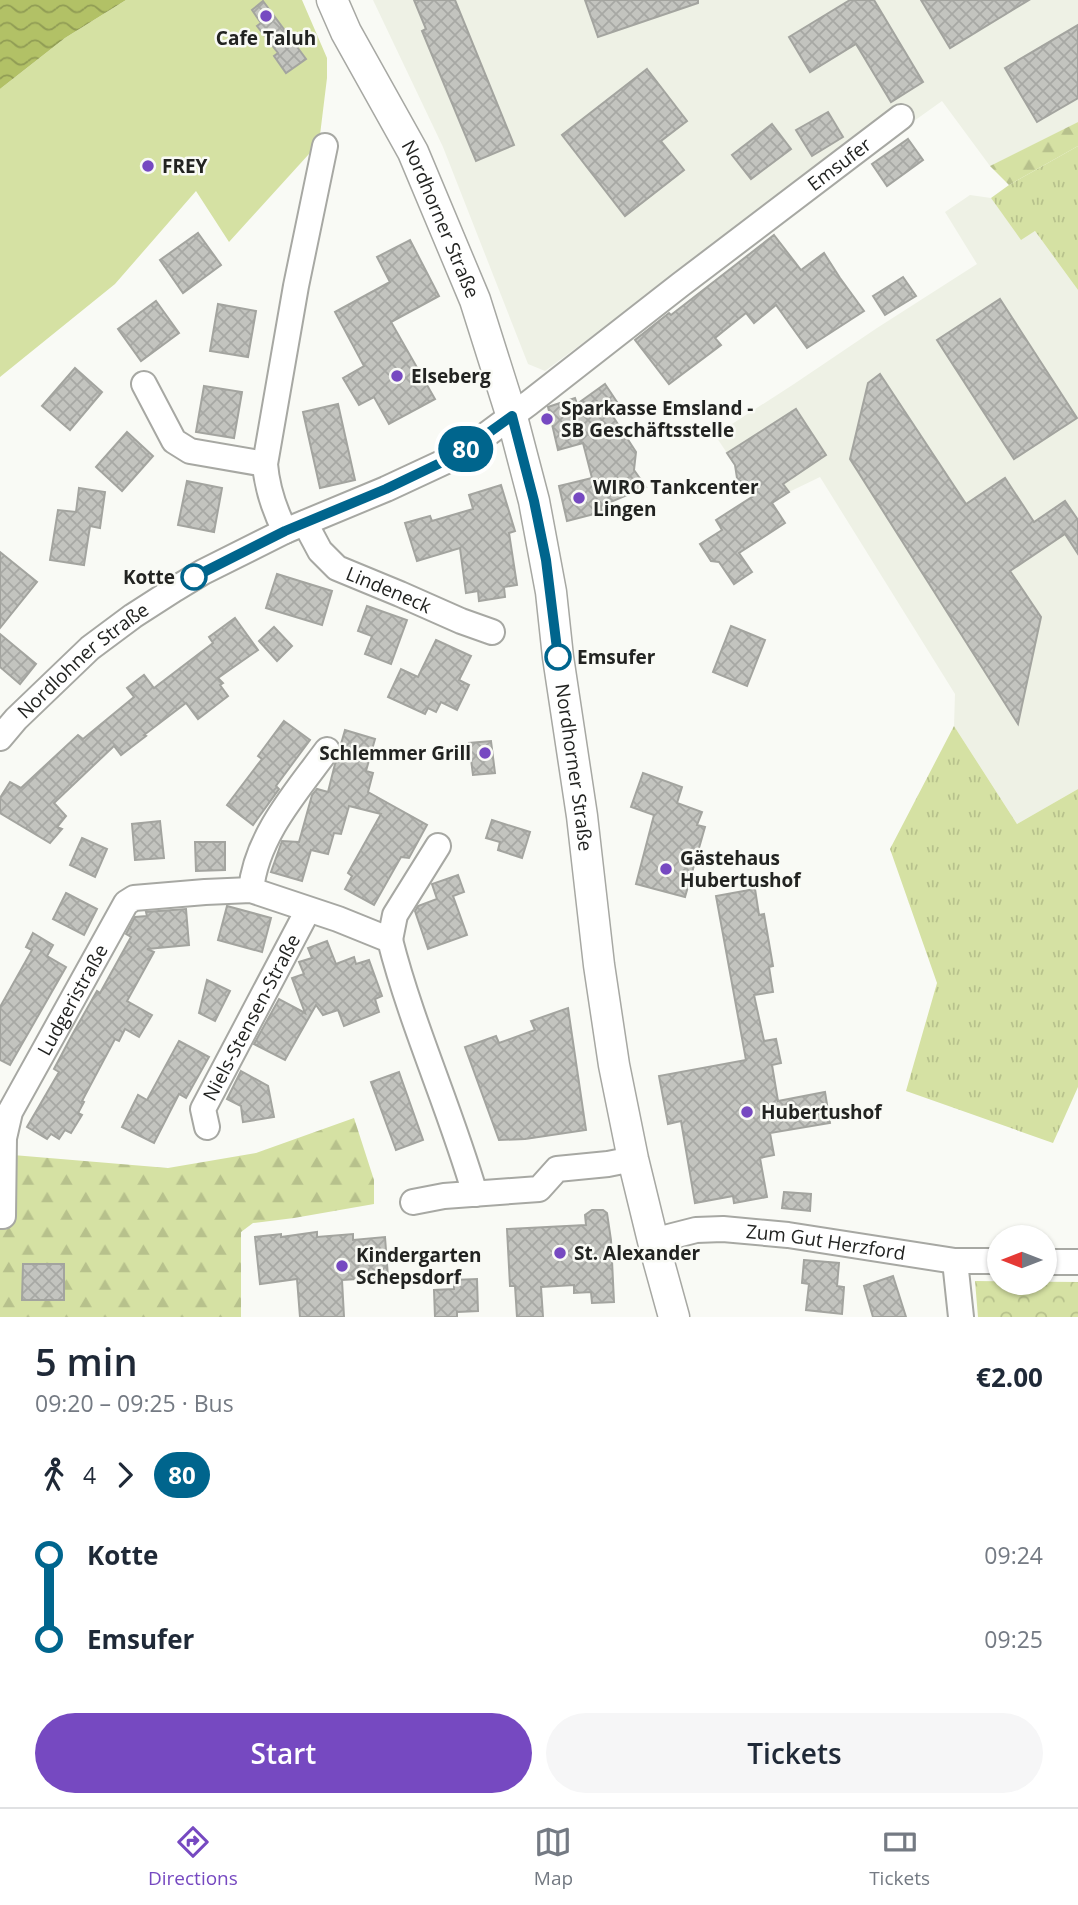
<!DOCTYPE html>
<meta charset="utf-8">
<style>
body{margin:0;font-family:"Open Sans",sans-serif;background:#f6f6f7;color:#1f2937;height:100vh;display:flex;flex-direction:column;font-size:26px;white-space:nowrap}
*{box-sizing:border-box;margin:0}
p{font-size:23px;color:#747a83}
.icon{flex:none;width:38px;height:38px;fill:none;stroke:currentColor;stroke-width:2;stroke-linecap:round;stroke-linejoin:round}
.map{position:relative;height:1317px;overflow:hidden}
.drawer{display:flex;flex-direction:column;background:#fff;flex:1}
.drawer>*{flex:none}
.badge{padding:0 14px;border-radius:23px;font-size:24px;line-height:46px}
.needle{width:46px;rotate:270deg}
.buttons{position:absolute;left:987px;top:1225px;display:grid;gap:14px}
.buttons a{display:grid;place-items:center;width:70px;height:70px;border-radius:50%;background:#fff;box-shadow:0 2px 5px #0004;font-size:35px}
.map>.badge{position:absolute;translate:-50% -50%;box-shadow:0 0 0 4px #fff}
.legs{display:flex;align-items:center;gap:10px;height:77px;padding:0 35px;font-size:23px}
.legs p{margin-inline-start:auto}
.summary{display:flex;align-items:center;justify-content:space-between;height:119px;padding:0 35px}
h1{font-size:38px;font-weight:600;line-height:52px}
.cta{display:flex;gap:14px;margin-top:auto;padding:14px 35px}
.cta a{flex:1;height:80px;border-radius:42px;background:#7649c1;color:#fff;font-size:28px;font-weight:600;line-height:80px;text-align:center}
.cta a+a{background:#f6f6f7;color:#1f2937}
ul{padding:0 35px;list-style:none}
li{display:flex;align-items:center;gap:24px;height:84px;font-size:26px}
li i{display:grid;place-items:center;width:10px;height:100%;margin:0 9px;background:currentColor}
li i::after{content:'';width:18px;height:18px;margin:-9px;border:5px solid;border-radius:50%;background:#fff}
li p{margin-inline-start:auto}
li:first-child i{background:linear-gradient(#0000 50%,currentColor 0)}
li:last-child i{background:linear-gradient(currentColor 50%,#0000 0)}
.menu{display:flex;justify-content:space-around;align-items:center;height:98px;border-top:2px solid #e0e1e3;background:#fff;font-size:19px;color:#747a83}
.menu a{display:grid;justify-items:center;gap:4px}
.menu .current{color:#7649c1}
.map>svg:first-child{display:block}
</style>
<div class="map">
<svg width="1078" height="1317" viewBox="0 0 1078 1317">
<defs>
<pattern id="grass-tufts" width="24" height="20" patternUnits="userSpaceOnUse" patternTransform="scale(1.75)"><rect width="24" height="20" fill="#d5e1a3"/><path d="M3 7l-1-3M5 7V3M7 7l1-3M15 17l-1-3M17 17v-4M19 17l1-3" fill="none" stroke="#b7c18c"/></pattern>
<pattern id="forest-firs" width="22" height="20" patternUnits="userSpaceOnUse" patternTransform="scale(1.75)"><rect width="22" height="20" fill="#d5e1a3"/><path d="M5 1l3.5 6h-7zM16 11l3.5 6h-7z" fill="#b7c18c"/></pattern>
<pattern id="park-crowns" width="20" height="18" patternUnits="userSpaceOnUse" patternTransform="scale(1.75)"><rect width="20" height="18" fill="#d5e1a3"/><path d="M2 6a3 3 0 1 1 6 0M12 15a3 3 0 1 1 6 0" fill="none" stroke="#b7c18c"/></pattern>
<pattern id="water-waves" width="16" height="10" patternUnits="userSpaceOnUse" patternTransform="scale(1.75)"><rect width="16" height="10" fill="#b2c166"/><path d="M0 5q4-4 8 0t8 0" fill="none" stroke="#909c54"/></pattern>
<pattern id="building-cross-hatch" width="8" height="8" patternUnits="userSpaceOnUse" patternTransform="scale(1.75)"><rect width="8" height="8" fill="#c3c4bf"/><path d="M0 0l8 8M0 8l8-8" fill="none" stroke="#a7a8a4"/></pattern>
</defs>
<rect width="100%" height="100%" fill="#f9faf5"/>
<!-- built -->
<g fill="#eef1e5">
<path d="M373,0H1078V122L990,166L942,101L907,126L679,272L545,371L528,364L443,147Z"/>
<path d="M970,195L991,198L1021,239L1035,231L1078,290V789L1017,824L954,726L955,694L820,477L789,492L772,503L753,496L745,483L737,478L735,465L715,435L794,384L877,328L977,264L945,212Z"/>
</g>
<!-- grass -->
<g fill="url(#grass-tufts)">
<path d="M1078,146V290L1035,231L1021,240L991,198L1009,185Z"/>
<path d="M954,726L1017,824L1078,789V1087L1053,1143L906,1091L937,983L890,849Z"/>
</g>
<!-- forest -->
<g fill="url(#forest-firs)">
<path d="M1078,122V146L1009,185L990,166Z"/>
<path d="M354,1118L374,1180V1204L294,1218L253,1223L241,1232V1317H0V1209L13,1155L168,1168L256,1153Z"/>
</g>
<!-- park -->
<path fill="url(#park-crowns)" d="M975,1281L1078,1282V1317H978Z"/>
<!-- pitch -->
<path fill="#d5e1a3" d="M126,0H302L327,58V78L319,143L229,242L196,191L115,284L0,377V89L65,38Z"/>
<!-- water -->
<path fill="url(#water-waves)" d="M0,0H126L65,38L0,89Z"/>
<!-- building -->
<g fill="url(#building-cross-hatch)" stroke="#a3a49f" stroke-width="2">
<path d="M414,0H455L514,145L476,161L422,31L426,29Z"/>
<path d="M585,0H698V3L598,37Z"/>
<path d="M850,0H874L923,82L891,102L856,44L810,72L789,37Z"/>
<path d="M921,0H1029L950,48Z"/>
<path d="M263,1L306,59L286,73L274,56L278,53L257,26L261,23L252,10Z"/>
<path d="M1078,25V98L1037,122L1005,68Z"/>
<path d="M647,69L687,121L661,141L684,170L625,216L562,135Z"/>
<path d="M828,112L843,137L812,156L796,130Z"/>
<path d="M772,124L791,149L751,179L732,155Z"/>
<path d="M908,139L923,160L887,186L872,164Z"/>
<path d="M198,233L221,265L183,293L160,260Z"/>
<path d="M774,235L801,270L824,253L840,278L864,311L807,348L776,305L754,323L746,313L715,338L721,345L669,384L635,340L669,313L671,315Z"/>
<path d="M410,240L439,296L391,322L435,399L389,424L374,397L359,405L343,378L364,366L335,312L390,282L377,257Z"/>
<path d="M903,277L916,296L885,315L873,296Z"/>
<path d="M1000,299L1077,418L1014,459L937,340Z"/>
<path d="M156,301L179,333L141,361L118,329Z"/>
<path d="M218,304L256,311L248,357L210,351Z"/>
<path d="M75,368L102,392L70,430L42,406Z"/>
<path d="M880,374L966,504L1005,478L1034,522L1065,501L1078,520V554L1065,534L1010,571L1041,617L1018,724L850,459L868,383Z"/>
<path d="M605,384L621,408L612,415L636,452L634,470L646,487L601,506L602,512L567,521L559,486L592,478L583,443L558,450L548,407L575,398L577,404Z"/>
<path d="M204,386L242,392L234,438L196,432Z"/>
<path d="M338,404L355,480L320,488L303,412Z"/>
<path d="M796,409L826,455L783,484L789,492L772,503L785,523L739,553L752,572L734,584L719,562L711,561L700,544L722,530L716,520L755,495L737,478L735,465L727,453Z"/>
<path d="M127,432L153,456L122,491L96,467Z"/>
<path d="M187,481L222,488L214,532L178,525Z"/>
<path d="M501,485L515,531L509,533L517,585L504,587L505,597L479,601L478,591L466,593L460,548L417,561L405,523L430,516L432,521L473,509L469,495Z"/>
<path d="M79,488L105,492L100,528L90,526L84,565L50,560L58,510L76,512Z"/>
<path d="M0,552L37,582L0,628Z"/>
<path d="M277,574L332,591L322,625L266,608Z"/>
<path d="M367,606L407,620L391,664L365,654L372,636L358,631Z"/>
<path d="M235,618L258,650L218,678L223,683L220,685L228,696L198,719L186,703L144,735L146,736L121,755L114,746L54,803L66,816L57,827L62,829L50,843L0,813V798L10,782L21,788L78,735L83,739L134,697L127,688L144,675L154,688L213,643L209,637Z"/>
<path d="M731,626L765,640L747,686L713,672Z"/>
<path d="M274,627L292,646L277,661L259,641Z"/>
<path d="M0,634L36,664L20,684L0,667Z"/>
<path d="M436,640L471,656L459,680L469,685L457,710L441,702L436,712L428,708L425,714L388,697L401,669L418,677Z"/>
<path d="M284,721L310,740L276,786L279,789L253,825L227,805L262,759L258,756Z"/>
<path d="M345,730L375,739L366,771L373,773L368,792L427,825L409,858L401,857L374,905L345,889L352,876L348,873L381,814L349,806L341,834L334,833L328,854L311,850L302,881L271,872L282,841L299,842L312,795L317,789L328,792L335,764L342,752L341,744Z"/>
<path d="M491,741L495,773L473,775L469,743Z"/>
<path d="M643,773L682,787L677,803L702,812L697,825L705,827L685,897L636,884L654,815L631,807Z"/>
<path d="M492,820L530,832L522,858L498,850L500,842L486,838Z"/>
<path d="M160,821L164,858L135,860L132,824Z"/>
<path d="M82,838L107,849L95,877L70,865Z"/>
<path d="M195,842H225V870L196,871Z"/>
<path d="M458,875L464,892L453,896L467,935L428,949L415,911L418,906L437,899L432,884Z"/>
<path d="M755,889L759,915L764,914L773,966L769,967L773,992L754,995L764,1041L776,1039L781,1063L772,1065L778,1101L825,1092L830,1123L770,1133L774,1155L760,1158L767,1197L734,1203L733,1196L695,1203L681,1121L668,1124L659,1076L746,1060L716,896Z"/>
<path d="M66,893L97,909L84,935L53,919Z"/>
<path d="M227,906L271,918L262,952L218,940Z"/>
<path d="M186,909L189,945L147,949L154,952L127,1001L152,1015L139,1037L125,1029L119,1041L115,1039L82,1101L84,1102L78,1113L82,1115L71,1133L65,1130L59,1139L51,1134L47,1139L27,1127L59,1072L54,1069L72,1035L97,991L100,993L131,937L126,934L135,917L147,916L146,912Z"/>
<path d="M33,933L53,945L47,956L66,967L10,1065L0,1060V1007L32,950L26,947Z"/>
<path d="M327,941L336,964L354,957L356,964L369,960L382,996L375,999L379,1012L344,1026L338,1010L323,1015L316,1005L285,1060L254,1044L279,999L305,1013L292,978L304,974L299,962L312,958L308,948Z"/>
<path d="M207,980L230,991L215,1021L199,1013Z"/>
<path d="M568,1008L586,1130L525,1139L499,1140L465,1047L496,1036L499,1043L535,1030L531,1021Z"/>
<path d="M179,1041L209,1057L186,1098L179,1094L154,1143L122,1127L138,1095L147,1100Z"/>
<path d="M241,1071L268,1086L274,1117L243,1122L241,1106L227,1099Z"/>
<path d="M399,1072L423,1140L396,1150L371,1082Z"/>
<path d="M784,1192L811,1194L810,1211L782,1208Z"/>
<path d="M592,1210H603L607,1213L611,1240L614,1302L592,1303L591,1292L574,1293V1285L541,1287L543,1317H517L515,1286H510L507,1229L586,1225L585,1215Z"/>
<path d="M317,1232V1237L353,1234V1240L385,1237L388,1277L342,1280L344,1317H300L297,1279L260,1284L255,1237L281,1234V1237Z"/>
<path d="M804,1260L839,1263L837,1286L844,1287L842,1314L806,1310L809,1284L802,1283Z"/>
<path d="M23,1264H64V1300H22Z"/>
<path d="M893,1276L906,1317H873L864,1286Z"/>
<path d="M477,1279L478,1311L457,1312V1317H435L434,1290L454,1289V1280Z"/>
</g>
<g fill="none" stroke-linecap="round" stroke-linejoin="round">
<defs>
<g id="minor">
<path d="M144,384L174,441L190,451L265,464"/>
<path id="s1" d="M305,523L320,551L337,568L400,594L461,621L492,632"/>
<path d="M285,531C274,509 267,489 265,464L296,286L325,146"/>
<path id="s2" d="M0,738L16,719L90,648L133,616L175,589L203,572L285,531L386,489L459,455L529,403L680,285L901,117"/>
<path d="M251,890C256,837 296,792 327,750"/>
<path d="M390,940L395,915L438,846"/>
<path id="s3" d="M207,1127L203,1109L308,910"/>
<path d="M413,1202L444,1196L539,1189L557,1169L608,1164L633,1159"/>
<path id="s4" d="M0,1216H3L4,1138L10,1112L126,903L134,898L205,892L251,890L338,919L390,940C412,1026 450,1108 475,1194"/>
<path id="s5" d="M653,1241L696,1230L723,1229L788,1235L955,1261H999"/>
<path d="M955,1261L961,1317"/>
<path d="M1045,1262H1078"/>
</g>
<g id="major">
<path id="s6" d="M332,0L346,32L413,152L475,300L512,417L534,501L551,592L558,657L582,816L599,965L614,1065L633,1159L653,1241L674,1317"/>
</g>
</defs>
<!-- minor casing -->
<use href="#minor" stroke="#a7a8a3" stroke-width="28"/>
<!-- major casing -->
<use href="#major" stroke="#a7a8a3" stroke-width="33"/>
<!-- minor -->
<use href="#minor" stroke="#fff" stroke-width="24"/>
<!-- major -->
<use href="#major" stroke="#fff" stroke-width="30"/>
</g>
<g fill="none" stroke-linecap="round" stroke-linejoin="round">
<defs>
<path id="line-1" d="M194,577L285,531L386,489L459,454L512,416L534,501L546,560L558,657"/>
</defs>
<!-- line-1 casing -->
<use href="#line-1" stroke="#fff" stroke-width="16"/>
<!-- line-1 -->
<use href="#line-1" stroke="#00658d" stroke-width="10"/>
</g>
<!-- markers -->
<g fill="#7649c1" stroke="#f9faf5" stroke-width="2.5">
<circle cx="266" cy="16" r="7"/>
<circle cx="148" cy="166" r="7"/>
<circle cx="397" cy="376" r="7"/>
<circle cx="547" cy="419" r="7"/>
<circle cx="579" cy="498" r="7"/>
<circle cx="485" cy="753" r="7"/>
<circle cx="666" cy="869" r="7"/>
<circle cx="747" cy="1112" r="7"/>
<circle cx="560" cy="1253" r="7"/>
<circle cx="342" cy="1266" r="7"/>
</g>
<g fill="#fff" stroke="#00658d" stroke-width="3.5">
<circle cx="194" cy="577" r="12"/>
<circle cx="558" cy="657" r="12"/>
</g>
<g text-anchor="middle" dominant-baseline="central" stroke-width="5" stroke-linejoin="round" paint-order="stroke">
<!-- poi labels -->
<g font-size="19" font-weight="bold" fill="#222321" stroke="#f9faf5" text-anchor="start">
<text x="266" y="38" text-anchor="middle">Cafe Taluh</text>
<text x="162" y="166">FREY</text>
<text x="411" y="376">Elseberg</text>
<text x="561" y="408">Sparkasse Emsland -<tspan x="561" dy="22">SB Geschäftsstelle</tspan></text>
<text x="593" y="487">WIRO Tankcenter<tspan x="593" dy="22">Lingen</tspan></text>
<text x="471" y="753" text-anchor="end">Schlemmer Grill</text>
<text x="680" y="858">Gästehaus<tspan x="680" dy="22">Hubertushof</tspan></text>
<text x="761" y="1112">Hubertushof</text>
<text x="574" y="1253">St. Alexander</text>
<text x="356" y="1255">Kindergarten<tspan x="356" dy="22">Schepsdorf</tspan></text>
</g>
<!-- street labels -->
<g font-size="19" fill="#222321" stroke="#f9faf5">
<text stroke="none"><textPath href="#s2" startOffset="1024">Emsufer</textPath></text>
<text stroke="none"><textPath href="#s6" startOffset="245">Nordhorner Straße</textPath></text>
<text stroke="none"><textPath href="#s1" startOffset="112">Lindeneck</textPath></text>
<text stroke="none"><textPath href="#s2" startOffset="114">Nordlohner Straße</textPath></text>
<text stroke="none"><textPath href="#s6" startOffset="812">Nordhorner Straße</textPath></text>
<text stroke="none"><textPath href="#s4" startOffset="236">Ludgeristraße</textPath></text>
<text stroke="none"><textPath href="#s3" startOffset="122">Niels-Stensen-Straße</textPath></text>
<text stroke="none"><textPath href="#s5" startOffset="175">Zum Gut Herzford</textPath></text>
</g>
<!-- stop labels -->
<g font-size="19" font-weight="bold" fill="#222321" stroke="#f9faf5" text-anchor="end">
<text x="175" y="577">Kotte</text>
<text x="577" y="657" text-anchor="start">Emsufer</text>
</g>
</g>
</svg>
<div class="buttons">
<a><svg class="needle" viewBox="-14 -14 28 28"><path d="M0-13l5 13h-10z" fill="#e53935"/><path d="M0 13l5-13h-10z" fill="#747a83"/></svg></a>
</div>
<b class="badge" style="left:466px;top:449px;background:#00658d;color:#fff">80</b>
</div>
<section class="drawer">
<div class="summary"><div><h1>5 min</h1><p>09:20 – 09:25 · Bus</p></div><b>€2.00</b></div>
<div class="legs"><svg class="icon" aria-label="walk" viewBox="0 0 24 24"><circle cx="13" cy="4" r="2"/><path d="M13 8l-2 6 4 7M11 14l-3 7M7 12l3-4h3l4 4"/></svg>4<svg class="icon" aria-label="forward" viewBox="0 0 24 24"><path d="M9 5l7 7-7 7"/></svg><b class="badge" style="background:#00658d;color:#fff">80</b></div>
<ul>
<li><i style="color:#00658d"></i><b>Kotte</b><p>09:24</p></li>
<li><i style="color:#00658d"></i><b>Emsufer</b><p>09:25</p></li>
</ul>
<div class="cta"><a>Start</a><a>Tickets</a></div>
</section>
<nav class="menu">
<a class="current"><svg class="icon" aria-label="directions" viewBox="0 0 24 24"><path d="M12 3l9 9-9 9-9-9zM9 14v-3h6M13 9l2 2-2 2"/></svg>Directions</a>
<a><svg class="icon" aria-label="map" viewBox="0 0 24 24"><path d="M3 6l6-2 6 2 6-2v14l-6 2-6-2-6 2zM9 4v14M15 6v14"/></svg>Map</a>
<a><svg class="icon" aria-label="tickets" viewBox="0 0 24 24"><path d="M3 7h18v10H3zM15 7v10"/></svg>Tickets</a>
</nav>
